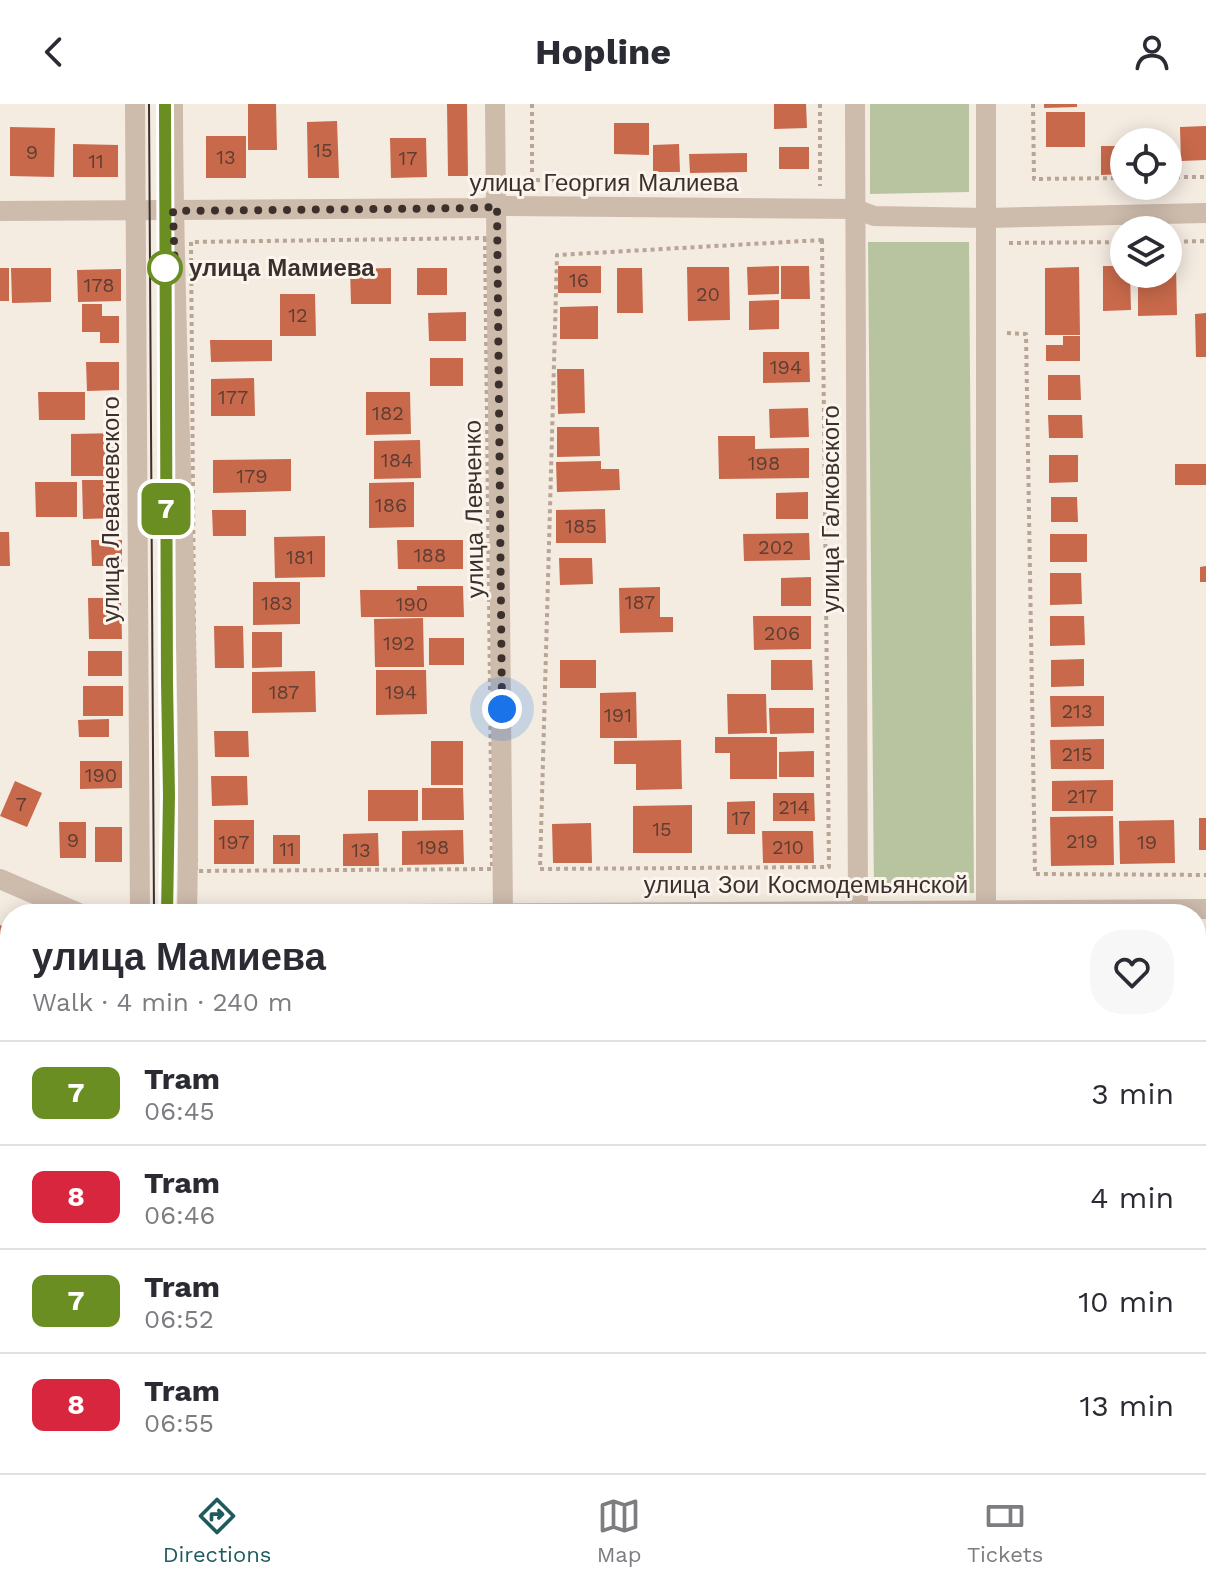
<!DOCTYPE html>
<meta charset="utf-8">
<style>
body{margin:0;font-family:"Work Sans",sans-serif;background:#f7f7f7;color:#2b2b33;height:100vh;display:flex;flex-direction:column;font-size:30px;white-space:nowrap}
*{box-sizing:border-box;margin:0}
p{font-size:26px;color:#7c7c81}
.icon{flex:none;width:44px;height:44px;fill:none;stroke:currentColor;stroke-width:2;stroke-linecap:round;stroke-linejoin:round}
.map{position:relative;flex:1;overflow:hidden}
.sheet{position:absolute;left:0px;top:800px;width:1206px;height:570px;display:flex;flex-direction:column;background:#fff;border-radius:32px 32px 0 0;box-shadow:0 4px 20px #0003}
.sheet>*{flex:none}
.badge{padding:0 16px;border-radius:12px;font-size:28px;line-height:52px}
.tools{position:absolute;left:1110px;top:24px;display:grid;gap:16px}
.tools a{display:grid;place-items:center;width:72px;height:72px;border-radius:50%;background:#fff;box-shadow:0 4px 20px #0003;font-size:40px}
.you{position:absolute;width:40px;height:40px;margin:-20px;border:6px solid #fff;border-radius:50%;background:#1a73e8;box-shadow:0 0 0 12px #1a73e833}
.map>.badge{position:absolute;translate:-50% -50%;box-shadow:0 0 0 4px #fff}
.round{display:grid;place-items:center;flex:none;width:84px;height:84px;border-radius:32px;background:#f7f7f7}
.headline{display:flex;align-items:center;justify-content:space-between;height:136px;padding:0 32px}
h1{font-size:38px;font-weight:700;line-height:60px}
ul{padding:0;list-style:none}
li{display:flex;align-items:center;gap:24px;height:104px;padding:0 32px;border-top:2px solid #e1e1e2}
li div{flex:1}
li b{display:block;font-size:30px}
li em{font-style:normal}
li .badge{min-width:88px;font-weight:700;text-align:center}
header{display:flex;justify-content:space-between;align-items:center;height:104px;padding:0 32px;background:#fff;font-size:36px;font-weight:700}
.tab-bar{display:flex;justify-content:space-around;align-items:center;height:112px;border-top:2px solid #e1e1e2;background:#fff;font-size:22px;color:#7c7c81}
.tab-bar a{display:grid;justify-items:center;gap:4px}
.tab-bar .on{color:#1f5a5e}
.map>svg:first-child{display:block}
</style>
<header><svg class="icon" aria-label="back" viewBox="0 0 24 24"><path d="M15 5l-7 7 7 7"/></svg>Hopline<svg class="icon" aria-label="person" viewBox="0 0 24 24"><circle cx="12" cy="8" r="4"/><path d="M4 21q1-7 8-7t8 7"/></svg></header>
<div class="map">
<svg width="1206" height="1369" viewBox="0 0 1206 1369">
<rect width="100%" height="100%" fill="#f4ebe1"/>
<!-- green -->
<g fill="#b8c4a0">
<path d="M870,0H969V88L870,90Z"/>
<path d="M868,138H969L974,789L874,790Z"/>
</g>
<!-- building -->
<g fill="#c8694b">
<path d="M248,0H276L277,46H248Z"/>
<path d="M447,0H467L468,72H448Z"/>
<path d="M774,0H806L807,24L774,25Z"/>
<path d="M1044,0H1077V3L1044,4Z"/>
<rect x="1046" y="8" width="39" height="35"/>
<path d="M337,17L339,74H308L307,18Z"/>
<path d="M614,19H649V51L614,50Z"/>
<path d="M1206,22V56L1181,57L1180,23Z"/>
<path d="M10,23L55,24L54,73L10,72Z"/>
<rect x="206" y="32" width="40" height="42"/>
<path d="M390,34H426L427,73L391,74Z"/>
<path d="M73,40L118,41V73H73Z"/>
<path d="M679,40L680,68H653V41Z"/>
<path d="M1101,42H1124V70L1101,71Z"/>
<rect x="779" y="43" width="30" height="22"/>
<path d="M747,49V68L690,69L689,50Z"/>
<path d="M1168,161H1176L1177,211L1138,212V170H1168Z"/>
<rect x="558" y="162" width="43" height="27"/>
<path d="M779,162V190L748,191L747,163Z"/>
<path d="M781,162H809L810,195H781Z"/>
<path d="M1103,162H1124V170H1130L1131,206L1103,207Z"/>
<path d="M687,163H729L730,216L688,217Z"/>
<path d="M1079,163L1080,231H1045V164Z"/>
<rect x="0" y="164" width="9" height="33"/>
<path d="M11,164H51V198L12,199Z"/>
<path d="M391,164V200H351L350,165Z"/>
<rect x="417" y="164" width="30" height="27"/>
<path d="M617,164H642L643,209H617Z"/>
<path d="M121,165V197L78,198L77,166Z"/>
<path d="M280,190H315L316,232H280Z"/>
<path d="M779,196V225L749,226V197Z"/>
<path d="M82,200H102V212H119V239H100V228H82Z"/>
<path d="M598,202V235H560V203Z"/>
<path d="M466,208V237H429L428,209Z"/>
<path d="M1206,209V253H1196L1195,210Z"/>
<path d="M1063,232H1080V257H1046V241H1063Z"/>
<path d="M210,236H272V257L211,258Z"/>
<path d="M763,248H809L810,278L763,279Z"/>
<rect x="430" y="254" width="33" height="28"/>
<path d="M86,258H119V286L87,287Z"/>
<path d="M557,265H584L585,309L558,310Z"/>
<path d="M1048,271H1080L1081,296H1048Z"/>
<path d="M254,274L255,312H211V275Z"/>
<path d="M38,288H85V316H39Z"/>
<path d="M366,288H410L411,330L366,331Z"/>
<path d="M808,304L809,333L770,334L769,305Z"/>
<path d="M1048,311H1082L1083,334H1049Z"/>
<path d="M557,323H599L600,352L557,353Z"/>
<path d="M119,329L120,372H71V330Z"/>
<path d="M718,332H755V345L809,344V374L719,375Z"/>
<path d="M420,336L421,374L374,375V337Z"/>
<path d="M1049,351H1078V378L1049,379Z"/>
<path d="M291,355V387L213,389V356Z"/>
<path d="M601,357V365H619L620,386L557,388L556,358Z"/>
<rect x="1175" y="360" width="31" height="21"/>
<path d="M82,376H119V414L83,415Z"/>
<path d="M35,378H77V413H36Z"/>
<path d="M414,378V423L369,424V379Z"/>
<path d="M808,388V415H776V389Z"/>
<path d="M1051,393H1077L1078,418H1051Z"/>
<path d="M605,405L606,439H556V406Z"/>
<path d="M212,406H246V432H213Z"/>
<path d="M0,428H9L10,462H0Z"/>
<path d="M809,429L810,456L744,457L743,430Z"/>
<rect x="1050" y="430" width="37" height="28"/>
<path d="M325,432V473L275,474L274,433Z"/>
<path d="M91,436H122V462H92Z"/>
<path d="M397,436H463V465H398Z"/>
<path d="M559,454H592L593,480L560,481Z"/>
<path d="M1206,462V478H1200V463Z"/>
<path d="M1050,469H1081L1082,500L1050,501Z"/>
<path d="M811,473V502H781V474Z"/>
<path d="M253,478H300V520L253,521Z"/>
<path d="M417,482H463L464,513H361L360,486H417Z"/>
<path d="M660,483V513H673V528L620,529L619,484Z"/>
<path d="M88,494H121L122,535H89Z"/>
<path d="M753,512H811V545L754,546Z"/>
<path d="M1050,512H1084L1085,541L1050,542Z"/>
<path d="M423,514L424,563H375L374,515Z"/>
<path d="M214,522H243L244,564H215Z"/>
<path d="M252,528H282V563L252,564Z"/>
<rect x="429" y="534" width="35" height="27"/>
<rect x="88" y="547" width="34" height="25"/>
<path d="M1084,555V582L1051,583V556Z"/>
<rect x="560" y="556" width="36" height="28"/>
<path d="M771,556H812L813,586H771Z"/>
<path d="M376,566H426L427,610L376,611Z"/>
<path d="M315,567L316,608L252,609V568Z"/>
<rect x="83" y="582" width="40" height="30"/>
<path d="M636,588L637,634H600V589Z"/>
<path d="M727,590H766L767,629L728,630Z"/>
<path d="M1050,592H1104V622L1051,623Z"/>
<path d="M769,604H814V629L770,630Z"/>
<path d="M109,615V633H79L78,616Z"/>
<path d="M214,627H248L249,653H215Z"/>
<path d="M715,633H777V675H730V649H715Z"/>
<path d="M1104,635V665H1051L1050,636Z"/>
<path d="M681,636L682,685L636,686V660H614V637Z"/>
<rect x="431" y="637" width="32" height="44"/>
<path d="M814,647V673H779V648Z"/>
<path d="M80,657H122V684L80,685Z"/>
<path d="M211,672H247L248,701L212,702Z"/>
<path d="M1113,676V707H1052V677Z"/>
<path d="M15,677L42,689L27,723L0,712Z"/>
<path d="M422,684H463L464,716H422Z"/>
<rect x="368" y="686" width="50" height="31"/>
<path d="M773,689H814L815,717H773Z"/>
<path d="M755,697V730H727V698Z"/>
<path d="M692,701V749H633V702Z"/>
<path d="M1113,712L1114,761L1051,762L1050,713Z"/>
<rect x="1199" y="714" width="7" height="32"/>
<rect x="214" y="716" width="40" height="44"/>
<path d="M1174,716L1175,759L1120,760L1119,717Z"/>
<path d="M59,718H86V754H60Z"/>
<path d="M591,719L592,759H553L552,720Z"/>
<rect x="95" y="723" width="27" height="35"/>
<path d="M463,726L464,760L402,761V727Z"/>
<path d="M762,727H813L814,759H763Z"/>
<path d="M378,729L379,762H343V730Z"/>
<rect x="273" y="731" width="27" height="29"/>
<path d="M0,821L10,825V845L4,858L0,856Z"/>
<path d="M1203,972H1206V1122L1201,1121Z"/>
<path d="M10,996V1041L0,1036V1017Z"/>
<path d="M0,1071L10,1075V1105L6,1115L0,1112Z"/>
<path d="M10,1348V1360H73L91,1369H12L2,1364Z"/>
<path d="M250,1360H272L291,1369H245Z"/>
<path d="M290,1360H324L320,1369H309Z"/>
<path d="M420,1360H448L469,1369H416Z"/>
<path d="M497,1360H549L546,1369H518Z"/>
<rect x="922" y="1360" width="222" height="9"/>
</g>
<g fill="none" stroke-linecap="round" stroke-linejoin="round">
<!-- path -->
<g stroke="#b9a596" stroke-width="4" stroke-dasharray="4 4" stroke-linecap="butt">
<path d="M532,0V76L610,78"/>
<path d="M820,0V82"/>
<path d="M1033,0L1034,75L1124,74"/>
<path d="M1168,73H1206"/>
<path d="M485,134L492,765L196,767L191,138Z"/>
<path d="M822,136L829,763L540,765L557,151Z"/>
<path d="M1168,138L1206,137"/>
<path d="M1009,139L1124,138"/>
<path d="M1007,229L1026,230L1035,770L1206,771"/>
<path d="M1196,1182H1206"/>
<path d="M761,1369L765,1360"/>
</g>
<!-- minor -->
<g stroke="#cdbbac" stroke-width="20">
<path d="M135,0L140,810"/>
<path d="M173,0C173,270 193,540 187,810"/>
<path d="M495,0L503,810"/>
<path d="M855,0L858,810"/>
<path d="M0,107L484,104L497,102L856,105L874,112L987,114L1206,109"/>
<path d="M0,775L81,810"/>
<path d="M986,806V0"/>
<path d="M407,810L1206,805"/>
<path d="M0,1171L10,1150"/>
<path d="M1196,1208H1206"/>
<path d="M0,1269L10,1247"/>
<path d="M368,1369L372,1360"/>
<path d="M801,1369L806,1360"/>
<path d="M1173,1369V1360"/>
</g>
<!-- tram -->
<g stroke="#3b302b" stroke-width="2">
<path d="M149,0L154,810"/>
<path d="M165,0L167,578L169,691L167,810"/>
<path d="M0,1206L10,1184"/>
<path d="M0,1238L10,1216"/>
</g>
</g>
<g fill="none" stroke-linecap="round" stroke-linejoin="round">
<defs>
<path id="line" d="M165,0L167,578L169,691L167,810"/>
</defs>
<!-- line casing -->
<use href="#line" stroke="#fff" stroke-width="18"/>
<!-- line -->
<use href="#line" stroke="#6b8e23" stroke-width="12"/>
<!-- walk -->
<path stroke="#3b302b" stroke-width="8" stroke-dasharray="0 14.4" d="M165,164L175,169L173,107L484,104L497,102L502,605"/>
</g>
<!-- markers -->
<circle fill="#fff" stroke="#6b8e23" stroke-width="4" cx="165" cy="164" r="16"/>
<g text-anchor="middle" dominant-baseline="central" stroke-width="6" stroke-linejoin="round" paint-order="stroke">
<!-- number labels -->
<g font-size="20" fill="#5e3e33">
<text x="323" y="46">15</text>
<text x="32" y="48">9</text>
<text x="226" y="53">13</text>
<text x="408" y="54">17</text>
<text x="96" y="57">11</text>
<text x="579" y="176">16</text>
<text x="99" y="181">178</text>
<text x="708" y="190">20</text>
<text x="298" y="211">12</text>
<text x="786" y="263">194</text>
<text x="233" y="293">177</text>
<text x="388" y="309">182</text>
<text x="397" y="356">184</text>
<text x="764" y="359">198</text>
<text x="252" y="372">179</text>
<text x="391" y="401">186</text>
<text x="581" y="422">185</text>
<text x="776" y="443">202</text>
<text x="430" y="451">188</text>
<text x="300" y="453">181</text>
<text x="640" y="498">187</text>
<text x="277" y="499">183</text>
<text x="412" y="500">190</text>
<text x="782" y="529">206</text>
<text x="399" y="539">192</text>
<text x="284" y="588">187</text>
<text x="401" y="588">194</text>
<text x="1077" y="607">213</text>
<text x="618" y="611">191</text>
<text x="1077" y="650">215</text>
<text x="101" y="671">190</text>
<text x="1082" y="692">217</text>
<text x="21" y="700">7</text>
<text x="794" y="703">214</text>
<text x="741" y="714">17</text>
<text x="662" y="725">15</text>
<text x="73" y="736">9</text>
<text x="1082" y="737">219</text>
<text x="234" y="738">197</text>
<text x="1147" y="738">19</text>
<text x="433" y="743">198</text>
<text x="788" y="743">210</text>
<text x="287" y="745">11</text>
<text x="361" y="746">13</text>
</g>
<!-- street labels -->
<g font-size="24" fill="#3b302b" stroke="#fbf5ee">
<text x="604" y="79">улица Георгия Малиева</text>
<text transform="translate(111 405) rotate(-90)">улица Леваневского</text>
<text transform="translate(474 405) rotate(-91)">улица Левченко</text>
<text transform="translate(831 405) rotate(-90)">улица Галковского</text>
<text x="806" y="781">улица Зои Космодемьянской</text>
</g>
<!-- stop labels -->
<g font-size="24" font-weight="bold" fill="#3b302b" stroke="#fbf5ee" text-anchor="start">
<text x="189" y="164">улица Мамиева</text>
</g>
</g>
</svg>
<div class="tools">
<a><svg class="icon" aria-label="locate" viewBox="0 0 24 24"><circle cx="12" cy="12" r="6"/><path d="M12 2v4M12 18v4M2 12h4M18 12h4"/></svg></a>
<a><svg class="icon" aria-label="layers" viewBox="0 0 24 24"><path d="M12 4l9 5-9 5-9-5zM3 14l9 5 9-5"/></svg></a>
</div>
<div class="you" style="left:502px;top:605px"></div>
<b class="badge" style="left:166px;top:405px;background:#6b8e23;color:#fff">7</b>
<section class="sheet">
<div class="headline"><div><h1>улица Мамиева</h1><p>Walk · 4 min · 240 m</p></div><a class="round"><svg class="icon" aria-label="heart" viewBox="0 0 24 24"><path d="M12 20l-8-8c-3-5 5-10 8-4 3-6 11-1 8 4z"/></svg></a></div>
<ul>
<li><span class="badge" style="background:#6b8e23;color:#fff">7</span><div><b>Tram</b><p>06:45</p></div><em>3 min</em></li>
<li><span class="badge" style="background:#d7263d;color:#fff">8</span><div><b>Tram</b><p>06:46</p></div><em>4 min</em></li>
<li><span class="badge" style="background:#6b8e23;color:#fff">7</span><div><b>Tram</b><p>06:52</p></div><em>10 min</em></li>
<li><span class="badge" style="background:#d7263d;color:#fff">8</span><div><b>Tram</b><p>06:55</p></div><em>13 min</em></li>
</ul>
</section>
</div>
<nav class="tab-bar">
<a class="on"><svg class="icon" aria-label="directions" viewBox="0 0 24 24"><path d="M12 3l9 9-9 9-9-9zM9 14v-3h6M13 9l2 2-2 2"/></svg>Directions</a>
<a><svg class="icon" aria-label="map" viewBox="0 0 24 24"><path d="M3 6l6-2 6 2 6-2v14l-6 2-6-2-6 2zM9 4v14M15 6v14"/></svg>Map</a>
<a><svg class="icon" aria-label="tickets" viewBox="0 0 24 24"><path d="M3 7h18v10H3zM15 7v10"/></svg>Tickets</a>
</nav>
